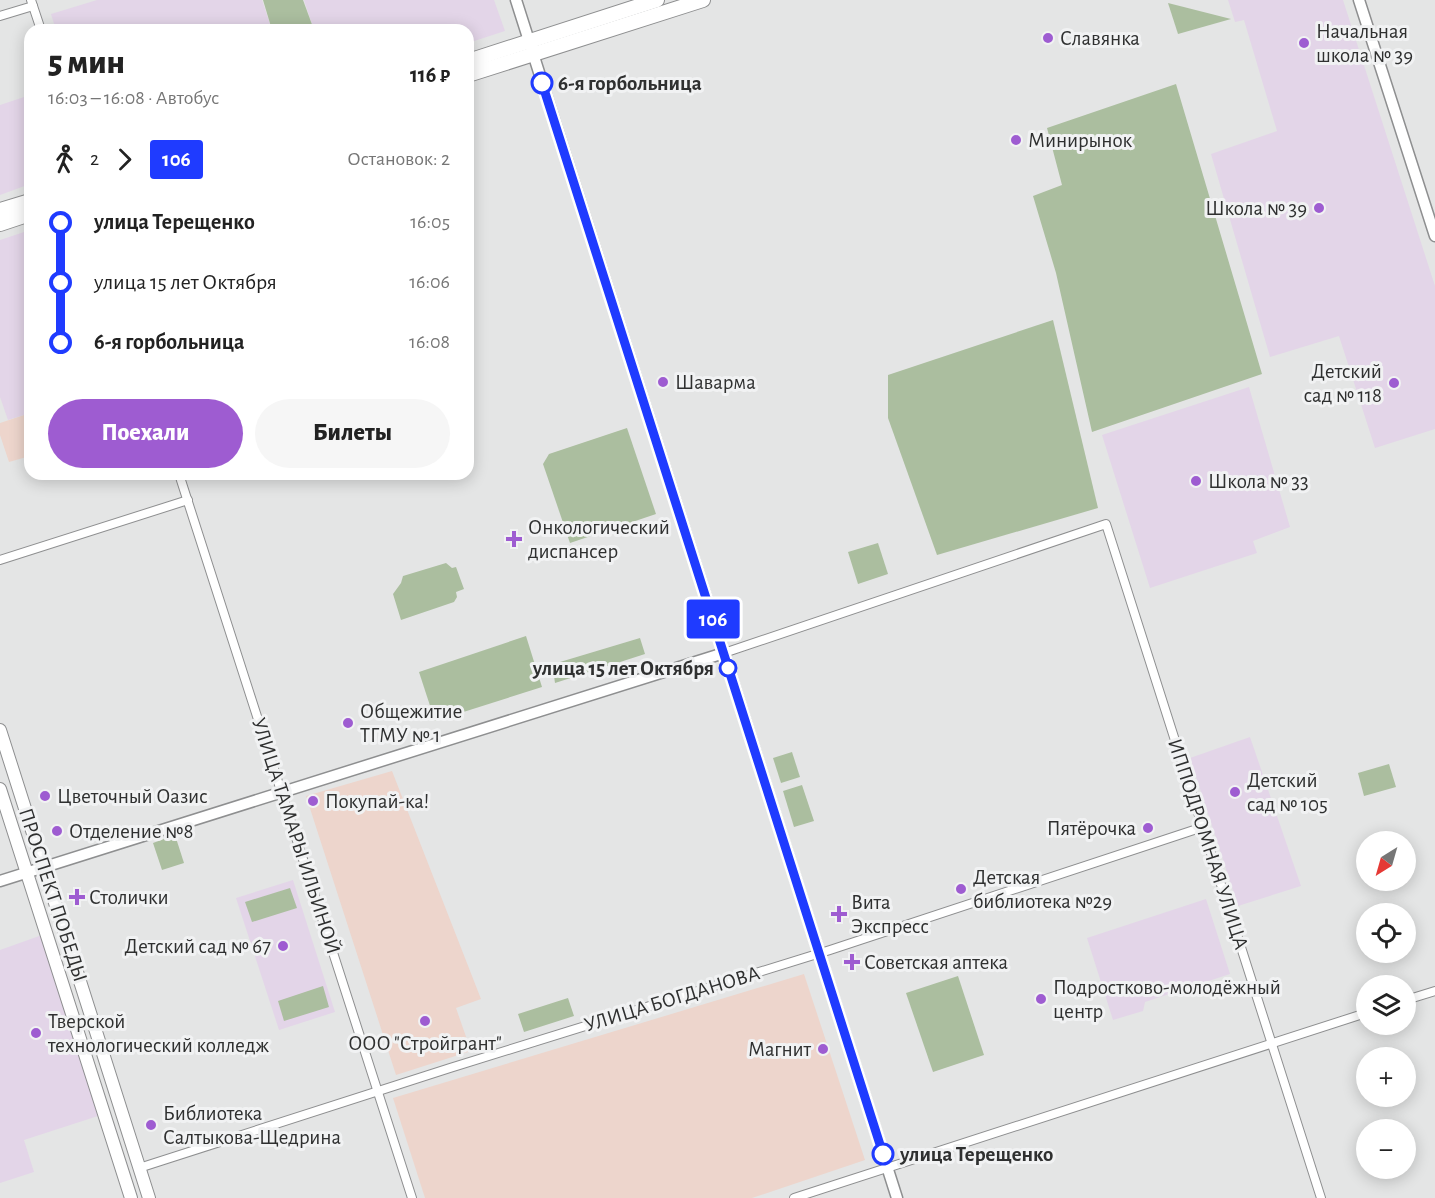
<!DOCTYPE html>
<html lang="ru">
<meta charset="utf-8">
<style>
body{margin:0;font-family:"Alegreya Sans",sans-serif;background:#f6f6f6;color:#222;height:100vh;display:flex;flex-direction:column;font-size:22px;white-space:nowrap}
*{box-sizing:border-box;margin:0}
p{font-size:20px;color:#767676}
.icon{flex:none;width:33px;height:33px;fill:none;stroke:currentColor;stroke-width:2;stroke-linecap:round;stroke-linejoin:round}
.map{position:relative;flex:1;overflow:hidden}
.panel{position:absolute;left:24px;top:24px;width:450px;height:456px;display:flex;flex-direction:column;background:#fff;border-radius:18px;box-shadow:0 3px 15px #0003}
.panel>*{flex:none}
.badge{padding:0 12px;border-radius:4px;font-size:21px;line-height:39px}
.needle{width:39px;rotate:217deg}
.controls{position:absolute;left:1356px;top:831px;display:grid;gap:12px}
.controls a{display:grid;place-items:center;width:60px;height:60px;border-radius:50%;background:#fff;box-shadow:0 3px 15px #0003;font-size:30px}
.map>.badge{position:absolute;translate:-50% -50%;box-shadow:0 0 0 3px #fff}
.legs{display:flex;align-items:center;gap:9px;height:66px;padding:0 24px;font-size:20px}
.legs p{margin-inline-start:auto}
.overview{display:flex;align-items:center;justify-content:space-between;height:102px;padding:0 24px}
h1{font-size:33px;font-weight:800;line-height:45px}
.primary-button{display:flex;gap:12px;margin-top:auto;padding:12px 24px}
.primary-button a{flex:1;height:69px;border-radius:36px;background:#9e5cd1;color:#fff;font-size:24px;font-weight:800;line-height:69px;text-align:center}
.primary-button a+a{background:#f6f6f6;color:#222}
ul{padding:0 24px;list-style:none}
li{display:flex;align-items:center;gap:21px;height:60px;font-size:22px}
li i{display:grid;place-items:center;width:9px;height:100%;margin:0 8px;background:currentColor}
li i::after{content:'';width:15px;height:15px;margin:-8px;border:4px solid;border-radius:50%;background:#fff}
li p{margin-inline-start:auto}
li:first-child i{background:linear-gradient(#0000 50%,currentColor 0)}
li:last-child i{background:linear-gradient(currentColor 50%,#0000 0)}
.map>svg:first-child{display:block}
</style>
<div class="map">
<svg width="1435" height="1198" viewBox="0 0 1435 1198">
<rect width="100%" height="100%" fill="#e4e5e5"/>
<!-- industrial -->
<g fill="#edd5cc">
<path d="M30,413V456L9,462L0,435V423Z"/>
<path d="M392,771L481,999L456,1008L471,1051L396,1075L306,796Z"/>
<path d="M804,974L865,1160L752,1198H425L393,1098Z"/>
</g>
<!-- education -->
<g fill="#e3d5e8">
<path d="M97,0H262L272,30H56L51,14Z"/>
<path d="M304,0H494L505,31L468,43V30H314Z"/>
<path d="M1228,0H1343L1435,286V429L1375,448L1339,336L1270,357L1211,154L1277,131L1244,20L1235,22Z"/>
<path d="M30,95V184L0,195V105Z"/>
<path d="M30,230V413L8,420L0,397V240Z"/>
<path d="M1249,387L1290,527L1253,541L1257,553L1150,588L1102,435Z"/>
<path d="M1250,737L1301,886L1238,906L1190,758Z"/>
<path d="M293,880L335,1012L279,1030L236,898Z"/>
<path d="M1206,899L1230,974L1145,1002L1143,1011L1113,1020L1087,938Z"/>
<path d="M42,935L98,1116L24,1140L34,1172L0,1183V950Z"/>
</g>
<!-- green -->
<g fill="#abbe9f">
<path d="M263,0H303L314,30H272Z"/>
<path d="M1168,3L1231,19L1178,34Z"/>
<path d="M1176,84L1262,374L1092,432L1056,273L1033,196L1062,185L1047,128Z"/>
<path d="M1053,320L1098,508L937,555L888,418V375Z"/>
<path d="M627,428L656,514L570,543L543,464L549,454Z"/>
<path d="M878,543L888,574L858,584L848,552Z"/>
<path d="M446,563L452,568L456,567L464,589L456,592L457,597L454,602L401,620L393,594L401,583L403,576Z"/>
<path d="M526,636L542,687L435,721L419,672Z"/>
<path d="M640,638L645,654L555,683L553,669L560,662Z"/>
<path d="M792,752L800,777L781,783L773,758Z"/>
<path d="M1389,764L1396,787L1364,796L1358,773Z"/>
<path d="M802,785L814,821L794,827L783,791Z"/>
<path d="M175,835L184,863L162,870L153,843Z"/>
<path d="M290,888L297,908L252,922L245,902Z"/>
<path d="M958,976L984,1055L933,1072L906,993Z"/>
<path d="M323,986L329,1007L284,1021L278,1001Z"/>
<path d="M568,998L574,1016L524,1032L518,1014Z"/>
</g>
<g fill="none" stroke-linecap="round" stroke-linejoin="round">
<defs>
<g id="minor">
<path d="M31,0L41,30"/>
<path d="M0,16L33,6"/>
<path d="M179,474L412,1198"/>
<path d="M0,560L188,500"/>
<path d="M724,653L1106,524L1321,1198"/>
<path d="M1406,1000L1435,991"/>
<path d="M139,1168L450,1068L830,950L1203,827"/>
<path d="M794,1198L1366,1013"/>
</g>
<g id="tertiary">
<path d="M516,0L897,1198"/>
<path d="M1359,0L1435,236"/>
<path d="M0,881L724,653"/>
</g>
<g id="secondary">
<path d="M0,730L149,1198"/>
<path d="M0,789L131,1198"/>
</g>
<g id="primary">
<path d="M468,61L657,0"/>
<path d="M468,75L703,0"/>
<path d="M0,210L30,201"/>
<path d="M0,224L30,214"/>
</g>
</defs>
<!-- minor casing -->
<use href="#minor" stroke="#8e8f90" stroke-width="10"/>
<!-- tertiary casing -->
<use href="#tertiary" stroke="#8e8f90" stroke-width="13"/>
<!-- secondary casing -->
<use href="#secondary" stroke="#8e8f90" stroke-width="14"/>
<!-- primary casing -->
<use href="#primary" stroke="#8e8f90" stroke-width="16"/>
<!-- minor -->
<use href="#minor" stroke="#fff" stroke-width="8"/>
<!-- tertiary -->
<use href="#tertiary" stroke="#fff" stroke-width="10"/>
<!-- secondary -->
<use href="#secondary" stroke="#fff" stroke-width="12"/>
<!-- primary -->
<use href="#primary" stroke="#fff" stroke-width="14"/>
</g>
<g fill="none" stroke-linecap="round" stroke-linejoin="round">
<defs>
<path id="line-1" d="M542,83L883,1154"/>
</defs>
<!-- line-1 casing -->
<use href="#line-1" stroke="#fff" stroke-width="14"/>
<!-- line-1 -->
<use href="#line-1" stroke="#1f3bff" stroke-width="9"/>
</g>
<!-- markers -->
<g fill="#9e5cd1" stroke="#f1f2f3" stroke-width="2">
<circle cx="1048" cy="38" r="6"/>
<circle cx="1304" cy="43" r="6"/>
<circle cx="1016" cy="140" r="6"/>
<circle cx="1319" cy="208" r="6"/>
<circle cx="663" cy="382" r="6"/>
<circle cx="1394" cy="383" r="6"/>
<circle cx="1196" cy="481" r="6"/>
<path d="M511 530h6v6h6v6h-6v6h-6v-6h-6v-6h6z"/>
<circle cx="348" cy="723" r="6"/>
<circle cx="1235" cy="792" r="6"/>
<circle cx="45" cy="796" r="6"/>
<circle cx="313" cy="801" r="6"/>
<circle cx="1148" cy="828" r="6"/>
<circle cx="57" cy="831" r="6"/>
<circle cx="961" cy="889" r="6"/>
<path d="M74 888h6v6h6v6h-6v6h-6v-6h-6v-6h6z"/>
<path d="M836 905h6v6h6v6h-6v6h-6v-6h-6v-6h6z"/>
<circle cx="283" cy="946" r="6"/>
<path d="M849 953h6v6h6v6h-6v6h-6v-6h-6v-6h6z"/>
<circle cx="1041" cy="999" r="6"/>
<circle cx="425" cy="1021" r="6"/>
<circle cx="36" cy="1033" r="6"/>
<circle cx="823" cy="1049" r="6"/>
<circle cx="151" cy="1125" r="6"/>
</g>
<g fill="#fff" stroke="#1f3bff" stroke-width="3">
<circle cx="542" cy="83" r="10"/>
<circle cx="728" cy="668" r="8"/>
<circle cx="883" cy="1154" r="10"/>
</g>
<g text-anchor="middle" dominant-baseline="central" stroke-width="6" stroke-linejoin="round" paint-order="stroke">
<!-- poi labels -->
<g font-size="21" fill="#2f3030" stroke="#f1f2f3" text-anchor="start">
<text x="1316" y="31">Начальная<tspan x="1316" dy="24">школа № 39</tspan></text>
<text x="1060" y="38">Славянка</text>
<text x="1028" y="140">Минирынок</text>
<text x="1307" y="208" text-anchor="end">Школа № 39</text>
<text x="1382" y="371" text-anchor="end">Детский<tspan x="1382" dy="24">сад № 118</tspan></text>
<text x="675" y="382">Шаварма</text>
<text x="1208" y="481">Школа № 33</text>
<text x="528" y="527">Онкологический<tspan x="528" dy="24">диспансер</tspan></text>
<text x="360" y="711">Общежитие<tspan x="360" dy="24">ТГМУ № 1</tspan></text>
<text x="1247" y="780">Детский<tspan x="1247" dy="24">сад № 105</tspan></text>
<text x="57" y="796">Цветочный Оазис</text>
<text x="325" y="801">Покупай-ка!</text>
<text x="1136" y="828" text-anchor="end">Пятёрочка</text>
<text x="69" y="831">Отделение №8</text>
<text x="973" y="877">Детская<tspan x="973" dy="24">библиотека №29</tspan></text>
<text x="89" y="897">Столички</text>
<text x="851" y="902">Вита<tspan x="851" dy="24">Экспресс</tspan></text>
<text x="271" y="946" text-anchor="end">Детский сад № 67</text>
<text x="864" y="962">Советская аптека</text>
<text x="1053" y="987">Подростково-молодёжный<tspan x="1053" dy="24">центр</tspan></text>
<text x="48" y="1021">Тверской<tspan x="48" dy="24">технологический колледж</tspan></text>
<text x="425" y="1043" text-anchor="middle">ООО "Стройгрант"</text>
<text x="811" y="1049" text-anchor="end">Магнит</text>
<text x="163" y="1113">Библиотека<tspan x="163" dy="24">Салтыкова-Щедрина</tspan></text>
</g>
<!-- stop labels -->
<g font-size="21" font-weight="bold" fill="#2f3030" stroke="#f1f2f3" text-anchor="start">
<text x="558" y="83">6-я горбольница</text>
<text x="714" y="668" text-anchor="end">улица 15 лет Октября</text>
<text x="900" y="1154">улица Терещенко</text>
</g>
<!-- street labels -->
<g font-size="21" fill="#2f3030" stroke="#f1f2f3">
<text transform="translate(296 836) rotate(72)">УЛИЦА ТАМАРЫ ИЛЬИНОЙ</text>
<text transform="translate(1208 844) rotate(72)">ИППОДРОМНАЯ УЛИЦА</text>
<text transform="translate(53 895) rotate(72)">ПРОСПЕКТ ПОБЕДЫ</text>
<text transform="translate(672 999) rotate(-17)">УЛИЦА БОГДАНОВА</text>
</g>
</g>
</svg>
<div class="controls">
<a><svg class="needle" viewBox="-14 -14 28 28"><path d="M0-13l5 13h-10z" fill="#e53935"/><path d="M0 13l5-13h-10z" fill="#767676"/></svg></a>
<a><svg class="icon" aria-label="locate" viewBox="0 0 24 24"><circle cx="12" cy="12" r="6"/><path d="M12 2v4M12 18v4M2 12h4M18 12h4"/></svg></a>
<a><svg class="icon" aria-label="layers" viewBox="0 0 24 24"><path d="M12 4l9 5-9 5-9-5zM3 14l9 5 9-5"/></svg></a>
<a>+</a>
<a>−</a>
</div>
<b class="badge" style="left:713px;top:619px;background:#1f3bff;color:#fff">106</b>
<section class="panel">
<div class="overview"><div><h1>5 мин</h1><p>16:03 – 16:08 · Автобус</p></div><b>116 ₽</b></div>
<div class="legs"><svg class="icon" aria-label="walk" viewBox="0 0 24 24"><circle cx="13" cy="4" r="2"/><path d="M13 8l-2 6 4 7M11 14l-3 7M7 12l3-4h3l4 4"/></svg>2<svg class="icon" aria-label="forward" viewBox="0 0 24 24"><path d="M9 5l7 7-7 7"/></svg><b class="badge" style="background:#1f3bff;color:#fff">106</b><p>Остановок: 2</p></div>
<ul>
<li><i style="color:#1f3bff"></i><b>улица Терещенко</b><p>16:05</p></li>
<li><i style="color:#1f3bff"></i><span>улица 15 лет Октября</span><p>16:06</p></li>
<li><i style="color:#1f3bff"></i><b>6-я горбольница</b><p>16:08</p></li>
</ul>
<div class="primary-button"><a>Поехали</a><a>Билеты</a></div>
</section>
</div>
